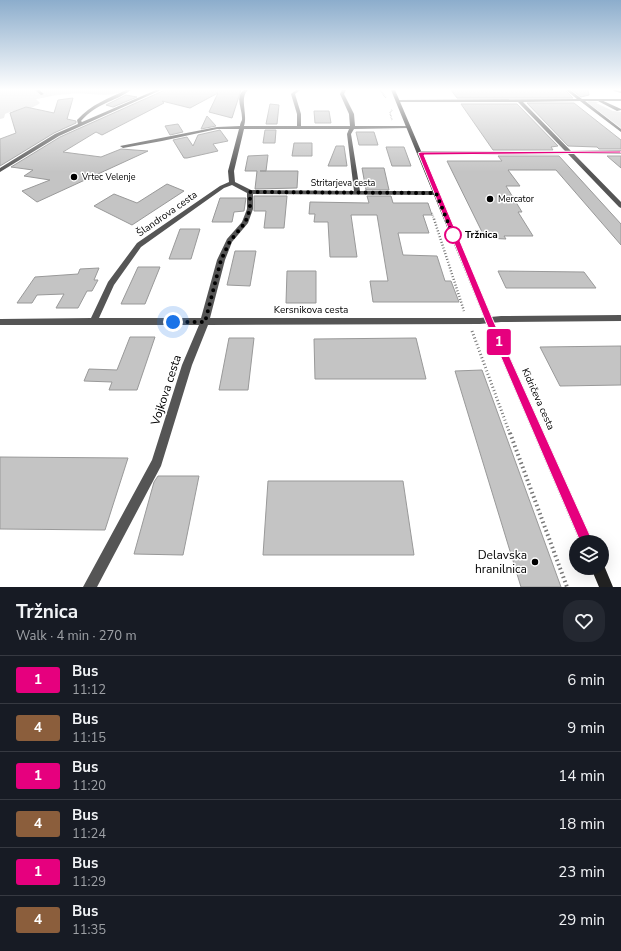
<!DOCTYPE html>
<meta charset="utf-8">
<style>
body{margin:0;font-family:"Nunito Sans",sans-serif;background:#242831;color:#f1f3f6;height:100vh;display:flex;flex-direction:column;font-size:15px;white-space:nowrap}
*{box-sizing:border-box;margin:0}
p{font-size:13px;color:#9ea1a6}
.icon{flex:none;width:22px;height:22px;fill:none;stroke:currentColor;stroke-width:2;stroke-linecap:round;stroke-linejoin:round}
.map{position:relative;height:587px;overflow:hidden}
.sheet{display:flex;flex-direction:column;background:#171b24;flex:1}
.sheet>*{flex:none}
.badge{padding:0 8px;border-radius:3px;font-size:14px;line-height:26px}
.buttons{position:absolute;left:569px;top:535px;display:grid;gap:8px}
.buttons a{display:grid;place-items:center;width:40px;height:40px;border-radius:50%;background:#171b24;box-shadow:0 4px 16px #0002;font-size:20px}
.you{position:absolute;width:20px;height:20px;margin:-10px;border:3px solid #fff;border-radius:50%;background:#1a73e8;box-shadow:0 0 0 6px #1a73e833}
.map>.badge{position:absolute;translate:-50% -50%;box-shadow:0 0 0 2px #fff}
.round{display:grid;place-items:center;flex:none;width:42px;height:42px;border-radius:16px;background:#242831}
.overview{display:flex;align-items:center;justify-content:space-between;height:68px;padding:0 16px}
h1{font-size:19px;font-weight:700;line-height:30px}
ul{padding:0;list-style:none}
li{display:flex;align-items:center;gap:12px;height:48px;padding:0 16px;border-top:1px solid #363941}
li div{flex:1}
li b{display:block;font-size:15px}
li em{font-style:normal}
li .badge{min-width:44px;font-weight:700;text-align:center}
.map>svg:first-child{display:block}
</style>
<div class="map">
<svg width="621" height="587" viewBox="0 0 621 587">
<rect width="100%" height="100%" fill="#fff"/>
<!-- green -->
<g fill="#dcdcdc">
<path d="M0,90H126C109,99 89,92 70,94C59,94 48,97 36,99L40,103C26,113 18,108 5,114L4,118L0,119Z"/>
<path d="M589,101L599,102L596,103L613,111L621,112V128L587,102Z"/>
</g>
<!-- building -->
<g fill="#c4c4c4" stroke="#999">
<path d="M165,90H241L232,118L209,112L218,93L190,108L162,101L164,103L102,135L96,132L63,152L101,157L121,149L148,151L37,202L22,191L50,180L24,176L33,170L11,167L60,137Z"/>
<path d="M451,90H565L573,98H457Z"/>
<path d="M572,90H588L589,95L581,97Z"/>
<path d="M126,95L137,97L113,107L106,105Z"/>
<path d="M73,98L67,119L76,121V123L54,133L0,166V139L16,133L10,113L26,107L54,113L58,100Z"/>
<path d="M527,103H574L621,140V149H599L597,147L568,146Z"/>
<path d="M270,104L279,105L277,124H266Z"/>
<path d="M461,104H517L558,146L551,147L553,150H493Z"/>
<path d="M314,111H329L331,123H315Z"/>
<path d="M207,116L216,126L201,129Z"/>
<path d="M178,124L183,132L170,135L165,126Z"/>
<path d="M220,130L228,141L213,144L218,151L187,158H184L173,140L187,137L193,146L198,135Z"/>
<path d="M265,130H276L275,143H263Z"/>
<path d="M356,132H374L378,145H359Z"/>
<path d="M294,143H312V156H292Z"/>
<path d="M336,146H344L347,166H328Z"/>
<path d="M386,147H404L411,166H392Z"/>
<path d="M268,155L266,171H260H298L297,188L255,189L257,171H245L248,156Z"/>
<path d="M498,156H559L621,224V245L556,170H508L520,186H506L522,212H518L533,236H504L506,239L485,238L447,161H502Z"/>
<path d="M607,156H621V168Z"/>
<path d="M362,168H384L389,190H366Z"/>
<path d="M167,184L184,191L132,225L94,206L114,194L137,203Z"/>
<path d="M254,196H287L284,228H264L266,211H254Z"/>
<path d="M367,196H391L393,203H428L432,215H423L429,233H398L403,255L437,256L445,281H451L459,302H373L370,281H388L377,215H351L357,257H330L328,222H314L315,214H309L310,202L369,203Z"/>
<path d="M220,198H246L244,211L234,212L232,222H212Z"/>
<path d="M180,229H200L191,259H169Z"/>
<path d="M235,251H256L250,286L227,285Z"/>
<path d="M138,267H160L145,304H121Z"/>
<path d="M99,268L94,280H98L92,291H87L78,308H56L64,294L37,295L32,303H17L35,277L78,274L80,269Z"/>
<path d="M287,271H316V303H286Z"/>
<path d="M498,271L584,272L596,288H506Z"/>
<path d="M130,337H155L137,390H109L112,382L84,381L89,369L117,370Z"/>
<path d="M229,338H254L248,390H219Z"/>
<path d="M416,338L426,379H315L314,339Z"/>
<path d="M621,346V385L560,386L540,347Z"/>
<path d="M482,370L561,587H521L455,371Z"/>
<path d="M0,457L128,458L105,530L0,529Z"/>
<path d="M158,476H199L183,555L134,554L154,482Z"/>
<path d="M268,481H403L414,555H263Z"/>
</g>
<g fill="none" stroke-linecap="round" stroke-linejoin="round">
<!-- path-far4 -->
<g stroke="#777" stroke-width="1.5" stroke-dasharray="0.5 1" stroke-linecap="butt">
<path d="M380,90L386,98"/>
<path d="M392,110L390,113L392,120"/>
</g>
<!-- path-far3 -->
<path stroke="#777" stroke-width="2" stroke-dasharray="0.5 1.5" stroke-linecap="butt" d="M432,213L434,220"/>
<!-- path-far2 -->
<path stroke="#777" stroke-width="2.5" stroke-dasharray="1 2" stroke-linecap="butt" d="M434,219L464,311"/>
<!-- path-far1 -->
<path stroke="#777" stroke-width="3" stroke-dasharray="1 2.5" stroke-linecap="butt" d="M472,331L510,434"/>
<!-- path -->
<path stroke="#777" stroke-width="4" stroke-dasharray="1.5 3" stroke-linecap="butt" d="M510,433L567,587"/>
<!-- lane -->
<g fill="#555" fill-rule="evenodd">
<path d="M35,90H39L44,94L41,95Z"/>
<path d="M599,99L621,109V110L617,111L598,101L597,100Z"/>
</g>
<!-- street -->
<g fill="#555" fill-rule="evenodd">
<path d="M126,90H131C113,103 98,102 81,121L82,122L156,90H161L59,136L0,172V168L55,134L78,124L77,120C92,104 107,99 126,90Z"/>
<path d="M244,90H248C239,98 248,114 244,126H297V114L291,94L296,90H300L295,94L301,114V126H350L349,114L340,94L342,90H346L344,94L354,114L355,126H409L411,127L409,128L354,129L351,134L360,191H436L439,193L436,195L253,194V209L248,223L232,242L225,260L210,318H480L501,316L621,315V321L501,322L480,324L208,325L192,365L161,466L97,587H83L152,460L182,365L199,325H0V319L91,318L108,282L137,243L220,186L229,182L228,171L239,129H217L162,141L123,148L120,146L217,127L240,126C240,124 241,122 242,120C243,110 234,97 244,90ZM244,129H349L347,134L354,191L251,190L235,182L234,171ZM232,185L247,193V209L242,222L227,239L217,260L201,318H99L114,285L141,247L224,188Z"/>
<path d="M566,90H570L582,99H621V101H585L621,129V132L580,101L523,102L571,151L621,150V154H574L621,202V208L619,207L568,154L421,155L418,153L421,151H565L518,102H398L396,101L398,100L577,99Z"/>
<path d="M613,90L621,91V93L614,91Z"/>
</g>
<!-- secondary -->
<g fill="#222" fill-rule="evenodd">
<path d="M391,90H395L493,320L593,542H580L485,320Z"/>
<path d="M602,563H603L613,587H599L591,568H602Z"/>
</g>
</g>
<!-- sky -->
<linearGradient id="sky" x2="0" y2="1"><stop stop-color="#8cadcc"/><stop offset="0.52" stop-color="#fff"/><stop offset="1" stop-color="#fff" stop-opacity="0"/></linearGradient>
<rect width="621" height="172" fill="url(#sky)"/>
<!-- line -->
<path fill="#e6007e" stroke="#fff" d="M621,151V153L424,155L493,320L593,542L591,546L587,548L582,546L485,320L418,153L421,152Z"/>
<g fill="none" stroke-linecap="round" stroke-linejoin="round">
<!-- walk -->
<path stroke="#000" stroke-width="4" stroke-dasharray="0 7.2" d="M173,322H205L221,260L230,241L245,223L250,209V192L436,193L453,235"/>
</g>
<!-- markers -->
<g fill="#000" stroke="#fff" stroke-width="1.5">
<circle cx="74" cy="177" r="4"/>
<circle cx="490" cy="199" r="4"/>
<circle cx="535" cy="562" r="4"/>
</g>
<circle fill="#fff" stroke="#e6007e" stroke-width="2" cx="453" cy="235" r="8"/>
<g text-anchor="middle" dominant-baseline="central" stroke-width="3" stroke-linejoin="round" paint-order="stroke">
<!-- far-poi labels -->
<g font-size="9" fill="#000" stroke="#fff" text-anchor="start">
<text x="82" y="177">Vrtec Velenje</text>
<text x="498" y="199">Mercator</text>
</g>
<!-- far-street labels -->
<g font-size="9" fill="#000" stroke="#fff">
<text x="343" y="183">Stritarjeva cesta</text>
</g>
<!-- street labels -->
<g font-size="10" fill="#000" stroke="#fff">
<text transform="translate(167 214) rotate(-35)">Šlandrova cesta</text>
<text x="311" y="310">Kersnikova cesta</text>
<text transform="translate(538 399) rotate(66)">Kidričeva cesta</text>
</g>
<!-- stop labels -->
<g font-size="10" font-weight="bold" fill="#000" stroke="#fff" text-anchor="start">
<text x="465" y="235">Tržnica</text>
</g>
<!-- near-street labels -->
<g font-size="12" fill="#000" stroke="#fff">
<text transform="translate(166 390) rotate(-72)">Vojkova cesta</text>
</g>
<!-- near-poi labels -->
<g font-size="12" fill="#000" stroke="#fff" text-anchor="end">
<text x="527" y="555">Delavska<tspan x="527" dy="14">hranilnica</tspan></text>
</g>
</g>
</svg>
<div class="buttons">
<a><svg class="icon" aria-label="layers" viewBox="0 0 24 24"><path d="M12 4l9 5-9 5-9-5zM3 14l9 5 9-5"/></svg></a>
</div>
<div class="you" style="left:173px;top:322px"></div>
<b class="badge" style="left:499px;top:342px;background:#e6007e;color:#fff">1</b>
</div>
<section class="sheet">
<div class="overview"><div><h1>Tržnica</h1><p>Walk · 4 min · 270 m</p></div><a class="round"><svg class="icon" aria-label="heart" viewBox="0 0 24 24"><path d="M12 20l-8-8c-3-5 5-10 8-4 3-6 11-1 8 4z"/></svg></a></div>
<ul>
<li><span class="badge" style="background:#e6007e;color:#fff">1</span><div><b>Bus</b><p>11:12</p></div><em>6 min</em></li>
<li><span class="badge" style="background:#8b5e3c;color:#fff">4</span><div><b>Bus</b><p>11:15</p></div><em>9 min</em></li>
<li><span class="badge" style="background:#e6007e;color:#fff">1</span><div><b>Bus</b><p>11:20</p></div><em>14 min</em></li>
<li><span class="badge" style="background:#8b5e3c;color:#fff">4</span><div><b>Bus</b><p>11:24</p></div><em>18 min</em></li>
<li><span class="badge" style="background:#e6007e;color:#fff">1</span><div><b>Bus</b><p>11:29</p></div><em>23 min</em></li>
<li><span class="badge" style="background:#8b5e3c;color:#fff">4</span><div><b>Bus</b><p>11:35</p></div><em>29 min</em></li>
</ul>
</section>
